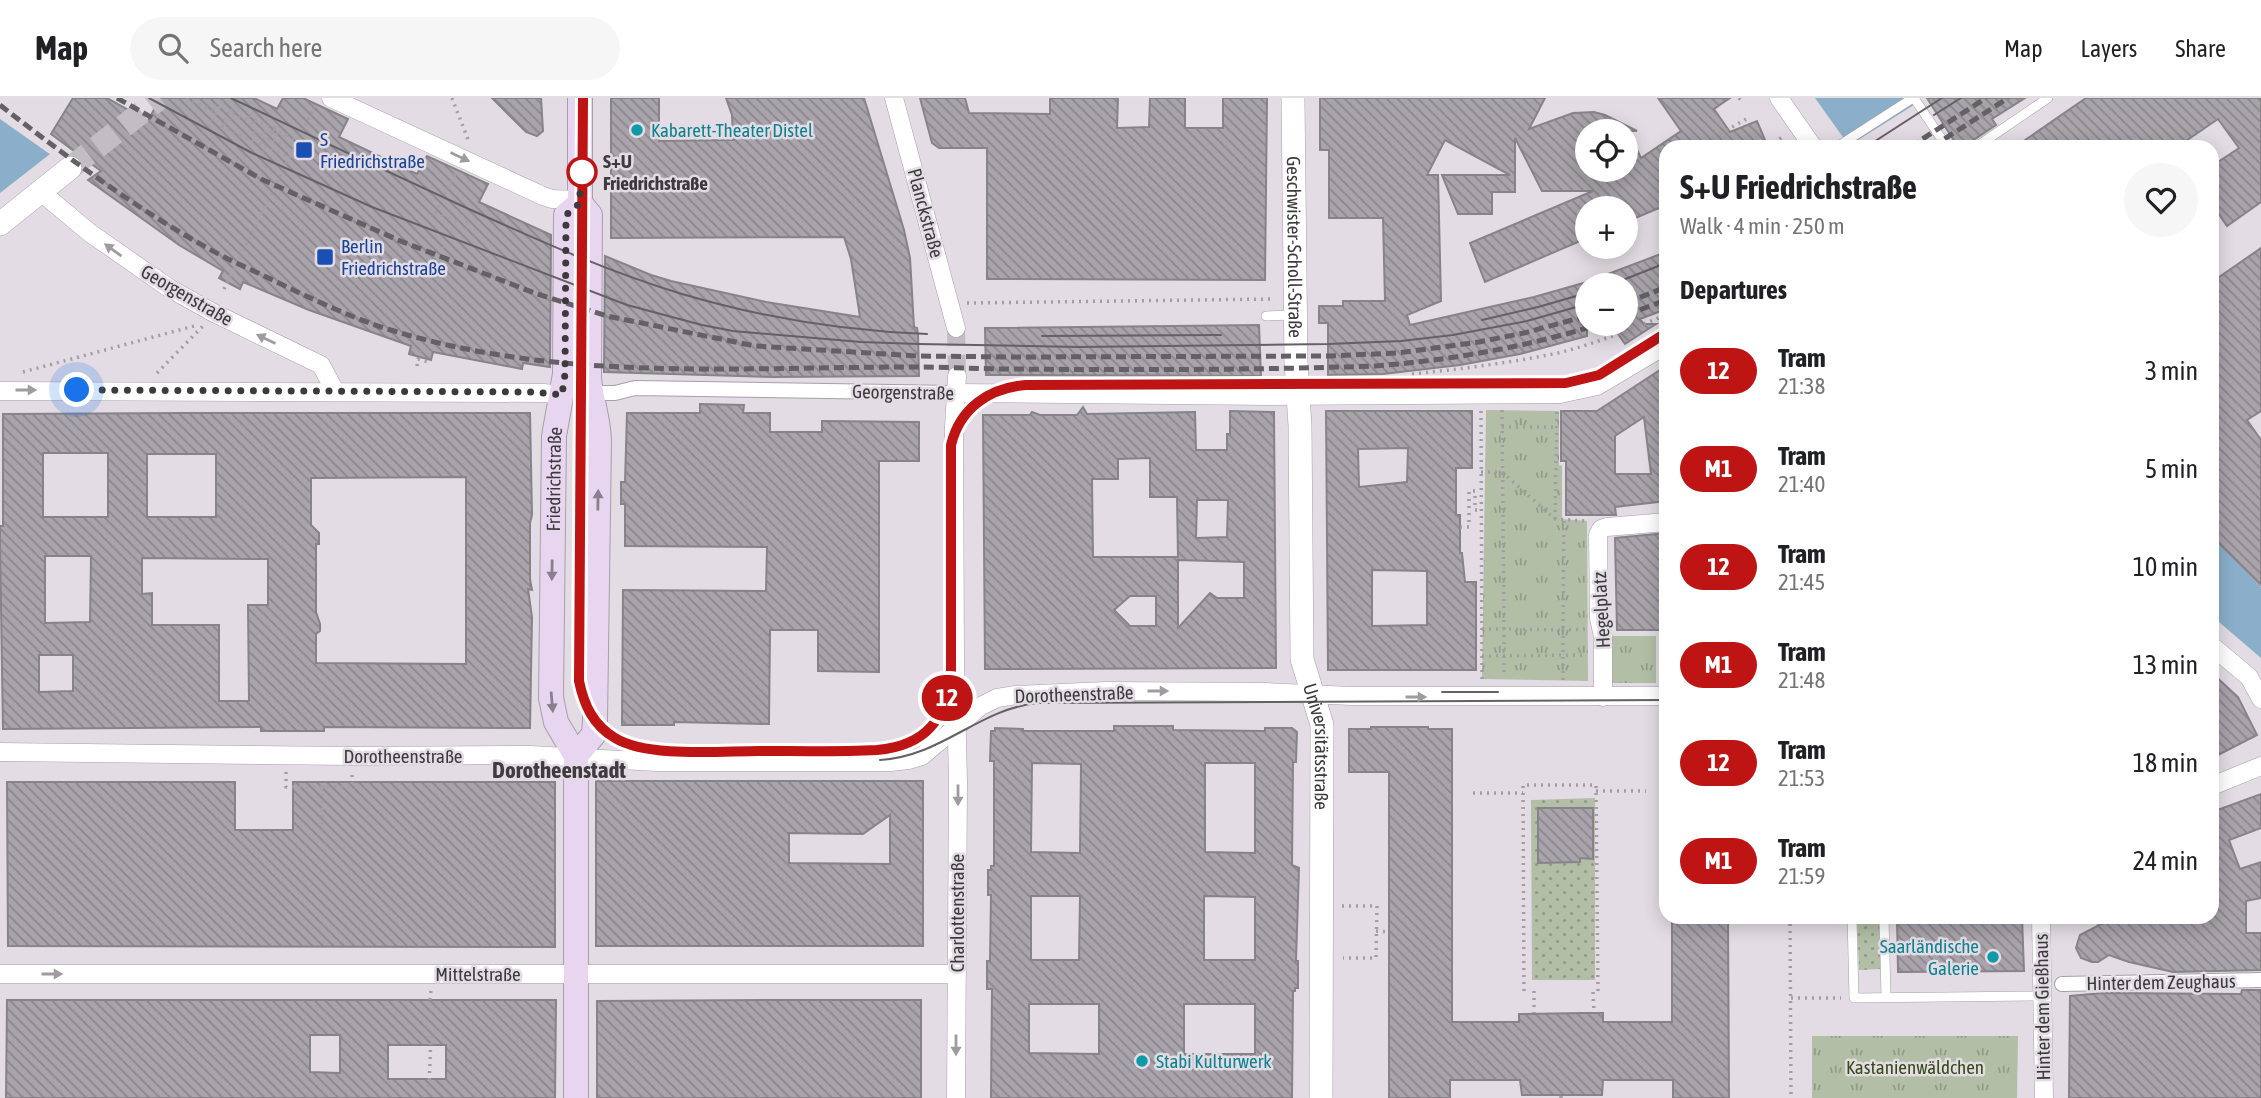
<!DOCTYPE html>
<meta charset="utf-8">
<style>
body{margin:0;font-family:"Asap Condensed",sans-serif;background:#f6f6f6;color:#202124;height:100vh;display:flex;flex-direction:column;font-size:26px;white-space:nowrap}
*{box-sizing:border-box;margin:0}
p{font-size:23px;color:#757577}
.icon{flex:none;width:38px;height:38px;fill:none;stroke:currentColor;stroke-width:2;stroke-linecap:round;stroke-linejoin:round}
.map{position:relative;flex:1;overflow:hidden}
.drawer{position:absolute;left:1659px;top:42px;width:560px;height:784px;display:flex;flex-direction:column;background:#fff;border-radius:21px;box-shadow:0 4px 18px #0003}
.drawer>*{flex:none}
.badge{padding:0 14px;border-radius:23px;font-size:24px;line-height:46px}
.controls{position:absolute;left:1575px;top:21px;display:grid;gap:14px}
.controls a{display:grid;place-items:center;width:63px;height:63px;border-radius:50%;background:#fff;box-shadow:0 4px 18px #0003;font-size:35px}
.you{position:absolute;width:35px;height:35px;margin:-18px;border:5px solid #fff;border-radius:50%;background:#1a73e8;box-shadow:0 0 0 10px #1a73e833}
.map>.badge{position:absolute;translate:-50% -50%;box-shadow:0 0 0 4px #fff}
h2{padding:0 21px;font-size:26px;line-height:63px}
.round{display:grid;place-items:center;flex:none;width:74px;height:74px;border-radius:37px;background:#f6f6f6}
.summary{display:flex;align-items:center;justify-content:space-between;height:119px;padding:0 21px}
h1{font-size:33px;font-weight:700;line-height:52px}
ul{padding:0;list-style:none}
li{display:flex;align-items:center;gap:21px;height:98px;padding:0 21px}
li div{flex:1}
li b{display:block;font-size:26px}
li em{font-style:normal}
li .badge{min-width:77px;font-weight:700;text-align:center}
header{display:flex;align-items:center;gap:42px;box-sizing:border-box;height:98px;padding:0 35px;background:#fff;border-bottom:2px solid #e0e0e0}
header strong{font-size:33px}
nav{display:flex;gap:38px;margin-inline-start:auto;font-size:24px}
.search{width:490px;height:63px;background:#f6f6f6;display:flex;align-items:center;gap:18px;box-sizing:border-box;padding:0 24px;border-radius:38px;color:#757577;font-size:26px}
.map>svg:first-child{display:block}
</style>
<header>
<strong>Map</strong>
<div class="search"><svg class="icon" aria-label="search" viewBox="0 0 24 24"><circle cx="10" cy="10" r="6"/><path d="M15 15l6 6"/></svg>Search here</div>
<nav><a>Map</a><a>Layers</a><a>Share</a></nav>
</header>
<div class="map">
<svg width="2261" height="1000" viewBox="0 0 2261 1000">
<defs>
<pattern id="grass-dots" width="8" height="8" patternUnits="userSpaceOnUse" patternTransform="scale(1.75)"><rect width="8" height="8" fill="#b2bea6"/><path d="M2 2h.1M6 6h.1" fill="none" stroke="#929b88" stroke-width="1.8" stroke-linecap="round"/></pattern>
<pattern id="park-tufts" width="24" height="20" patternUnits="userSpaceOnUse" patternTransform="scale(1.75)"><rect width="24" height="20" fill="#b2bea6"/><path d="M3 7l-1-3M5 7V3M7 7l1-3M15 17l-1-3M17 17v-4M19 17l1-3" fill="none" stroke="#929b88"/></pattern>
<pattern id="building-back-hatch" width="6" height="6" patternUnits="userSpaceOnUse" patternTransform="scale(1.75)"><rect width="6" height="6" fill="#a9a3ab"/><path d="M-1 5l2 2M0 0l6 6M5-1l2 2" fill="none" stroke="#8b868c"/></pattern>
</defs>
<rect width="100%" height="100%" fill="#e3dce4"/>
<!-- grass -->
<g fill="url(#grass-dots)">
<path d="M1595,700V882H1532L1531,702Z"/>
<path d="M1879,821L1881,871L1859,872L1857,822Z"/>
</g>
<!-- park -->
<g fill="url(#park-tufts)">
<path d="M1486,312L1559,313V367L1562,368V421L1587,423L1588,583L1482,581Z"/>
<rect x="1608" y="538" width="48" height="47"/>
<path d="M1812,938H2018L2017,1000H1812Z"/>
</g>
<!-- water -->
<g fill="#8bafca">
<path d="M0,0H122L0,95Z"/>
<path d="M1815,0H1910L1943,49H1850Z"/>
<path d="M2212,438L2261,489V560L2212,518Z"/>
</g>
<!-- pier -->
<g fill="#e3dce4">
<path d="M0,0H126L54,59L0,21Z"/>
<path d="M1917,5L1946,49H1847Z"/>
</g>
<!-- building -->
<g fill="url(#building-back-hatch)" stroke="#888289" stroke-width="2" fill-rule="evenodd">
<path d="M73,0H107L148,23L160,0H254L277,11L283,0H303L348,21L339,39L417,76L427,58L488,86L479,104L551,137L550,269L523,265L522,271L433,254L431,262L409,256L411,248L309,212L243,184L240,191L219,180L223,173L179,147L88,82L101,73L51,36Z"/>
<path d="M492,0H541L543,33L537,38L526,34Z"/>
<path d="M611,0H659V43L733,42L732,17L726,0H864L904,132L910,160L914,229L917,230L918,236L919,278L772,279L604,274L605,158L651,177L671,183L766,204L860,219L851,161L844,139L611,140Z"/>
<path d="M920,0H965L969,15L1050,16V0H1118L1117,30L1149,29L1150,0H1185V30H1223V0H1267L1265,182L987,181V50H939L932,45Z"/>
<path d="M1320,0H1545L1529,31L1573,15L1594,14L1605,17L1637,33H1628L1641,60L1681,33L1658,0H1730L1714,11L1730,34L1757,23L1768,49H1666V107L1626,124V110H1587V140L1485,184L1470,145L1593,93H1542L1515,40V94H1492V116H1458L1442,77H1510L1445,42L1427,77H1438L1441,203L1407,217L1410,227L1534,199L1587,184L1666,154V211L1640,221L1644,226H1656L1625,246L1611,226H1626V187H1587V238L1520,256L1460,267L1383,276L1328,277V225H1319V208H1343V203H1385L1383,120H1329V52H1320ZM1587,33H1626V72H1587Z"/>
<path d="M1927,0H2025L1992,21L1996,27L1972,43L1969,49H1958Z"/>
<path d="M2086,0H2261V104L2227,128L2212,106V68L2239,50L2218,21L2177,49H2015Z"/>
<path d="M2261,150V313L2247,322L2261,342V487L2212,438V184Z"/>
<path d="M1259,227L1261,278L986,277L985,230Z"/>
<path d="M1666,268V312L1663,313L1665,332L1662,335L1666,363V403L1615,409L1616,417H1566V363H1561V313H1597ZM1644,319L1651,376H1615V338Z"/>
<path d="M700,306L744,307L743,315H770V334H822V323L919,324V363H879V574L818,573V532H770L769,626L674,624V627H622L623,492L766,493L767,449L625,448V406H621V384H625L627,315H700Z"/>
<path d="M1083,309L1087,316L1195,314L1196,352H1227V336H1230V313L1274,314L1276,570L985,571L983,317H1030L1032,314L1040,317H1077ZM1150,360V399H1177L1178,459H1093L1092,381H1118V361ZM1197,402H1228L1227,439L1196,440ZM1178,462L1244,464V500H1217L1210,495L1178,530ZM1130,498H1156V528H1130L1114,512Z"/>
<path d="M1326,313H1472V370H1456V417H1460V455H1462L1465,484H1476V572H1328ZM1408,350L1407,384L1359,389L1358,351ZM1372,472L1427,473V527L1372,528Z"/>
<path d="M184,315H530L532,417L530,425V481L532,492L528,491L532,519L530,630L324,629V633H261V629L3,631L0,448V428H3V316ZM43,355H108V419H43ZM147,356H216V419H147ZM466,379V566L316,565V536L320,533V526L316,514V446H319V435L311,427V380ZM45,458H91L90,524L45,525ZM142,460L268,461V507H248L249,603H219V527H152V495L142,496ZM39,557H73V593L39,594Z"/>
<path d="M1666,435V532H1617L1615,440Z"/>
<path d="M2212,575L2238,599L2257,637L2212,660Z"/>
<path d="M1114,628H1173V632L1265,633V630H1292L1297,634L1296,664H1293L1292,767L1299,770L1296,863H1298V890H1295V893H1293L1292,1000H991L992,891H987V863H990L991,797H988V772H991V768H994V663H990L991,633H995V630L1023,631V633H1114ZM1032,665L1081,666L1080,755L1031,754ZM1205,665H1255V755L1205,754ZM1031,798H1080L1079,862H1031ZM1204,798L1255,799V862H1204ZM1029,906H1099V956L1029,955ZM1184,906H1255V956H1184Z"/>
<path d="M1371,629H1428V631H1452V924H1519V916L1583,915H1603V924H1672V819H1728L1729,1000H1673V982H1603L1602,997H1522L1520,982H1450V1000H1389V674H1349V631H1371Z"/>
<path d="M596,683H923V848H596ZM890,717V766L789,765V735L863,736Z"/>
<path d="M7,684H235V732H293V684H555V849L8,848Z"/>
<path d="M2261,696V730L2229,742L2240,771L2261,764V800L2246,803V835H2261V872L2173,874L2129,864L2109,857L2098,864H2092L2081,860L2076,850L2080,837L2115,819H2212V714Z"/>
<path d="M1538,710H1593V761L1580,760V764L1538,765Z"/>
<path d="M1897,819H2022L2024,873L1898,874Z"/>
<path d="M2242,892H2261V1000H2069L2070,898L2103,895L2241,896Z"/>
<path d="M7,902H556L555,1000H6ZM310,937H340V975L310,974ZM388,947H446V981H388Z"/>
<path d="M764,902H921V1000H597V903Z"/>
</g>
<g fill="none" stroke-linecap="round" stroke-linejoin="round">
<!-- minor-tunnel -->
<path stroke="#c2bcc3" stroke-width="18" stroke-dasharray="18 9" stroke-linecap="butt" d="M956,230L957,278"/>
<!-- tertiary-tunnel -->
<path stroke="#c2bcc3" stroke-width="23" stroke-dasharray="23 11" stroke-linecap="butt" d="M70,70L160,0"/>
<defs>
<g id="service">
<path d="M1914,0L1947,49"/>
<path d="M1843,45L1913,0"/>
<path d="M1976,49L2048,0"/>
<path d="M1266,218L1295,217"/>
<path d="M1852,819L1854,900L2042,898"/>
<path d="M1884,819L1886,899"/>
</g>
<g id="pedestrian">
<path d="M590,295H615L635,290L957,295"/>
<path d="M2062,886L2261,882"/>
</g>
<g id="minor">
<path d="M331,0L543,98L552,101L580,102"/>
<path d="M894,0L956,230"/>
<path d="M1779,0L1813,49"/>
<path d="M41,94L90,135L169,190L212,214L321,267L335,293"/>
<path d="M0,293L544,295L562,297"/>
<path d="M957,295L1270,298L1560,296L1597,288L1666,247"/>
<path d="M2212,548L2249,579L2261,601"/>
<path d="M1603,599V539L1599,520L1598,437L1601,431L1607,429L1666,424"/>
<path d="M0,654L352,658L530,657L657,664H890L909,662L922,658L981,608L997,600L1016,597L1105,593L1266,594L1351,598H1666"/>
<path d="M2212,688L2261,668"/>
<path d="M2041,819L2044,1000"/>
<path d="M0,876H957"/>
<path d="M956,1000L958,683L955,561L954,329L957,278"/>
</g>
<g id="tertiary">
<path id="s1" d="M1293,0L1296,264L1300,328L1302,561L1322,627L1321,1000"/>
<path d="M0,126L70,70"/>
</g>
<g id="secondary">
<path d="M576,658L594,636L595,622L599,343C599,321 590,300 589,278L590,117L580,105V0"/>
<path id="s2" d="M576,1000V658L556,624L551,600L554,338L565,276L566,117L580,105"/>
</g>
</defs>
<!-- service casing -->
<use href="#service" stroke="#a6a0a7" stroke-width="10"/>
<!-- pedestrian casing -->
<use href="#pedestrian" stroke="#a6a0a7" stroke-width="16"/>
<!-- minor casing -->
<use href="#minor" stroke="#a6a0a7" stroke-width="19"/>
<!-- tertiary casing -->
<use href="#tertiary" stroke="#a6a0a7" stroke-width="24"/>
<!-- secondary casing -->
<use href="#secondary" stroke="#a6a0a7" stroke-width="26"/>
<!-- path -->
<g stroke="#a29da3" stroke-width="3.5" stroke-dasharray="2 5" stroke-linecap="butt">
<path d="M186,0L216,14"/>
<path d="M452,0L469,44"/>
<path d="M1739,0L1741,2"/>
<path d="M231,13L242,9"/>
<path d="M248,19L297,42"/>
<path d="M224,27L235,16"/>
<path d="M222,28V35"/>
<path d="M209,29L224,0"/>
<path d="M254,33L288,49"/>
<path d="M1720,36L1748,20"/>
<path d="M239,37L289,59"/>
<path d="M241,38L222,28L229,13L253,25"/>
<path d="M262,46L260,45L267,31L285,39"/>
<path d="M1768,49L1785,37"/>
<path d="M262,55L277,25"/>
<path d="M455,76L436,114L460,125"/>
<path d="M463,131L466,128V123"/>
<path d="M443,148L448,150"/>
<path d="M224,191L315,8"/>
<path d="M610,197L658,215"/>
<path d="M967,205L1273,201"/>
<path d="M418,261L428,264"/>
<path d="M417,268L420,251"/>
<path d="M23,274L198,227"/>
<path d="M634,274L638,265"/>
<path d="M157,275L203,228"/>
<path d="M1412,276C1461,271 1509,265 1558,255C1595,246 1631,231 1666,217"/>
<path d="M1502,312L1504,531L1563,532L1564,422"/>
<path d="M1481,313L1482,581"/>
<path d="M1502,329H1556"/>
<path d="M1481,374H1502L1555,421L1587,423"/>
<path d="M1555,421L1557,312"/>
<path d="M1460,429H1469V393H1475V412H1481"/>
<path d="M1482,531H1504V579"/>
<path d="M1482,558L1584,557"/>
<path d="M1563,582V532L1585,531"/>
<path d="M286,674V689H352V674"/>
<path d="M322,689L323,732"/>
<path d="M1596,693H1646"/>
<path d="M1473,695H1523"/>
<path d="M1342,808H1377L1376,860H1343"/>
<path d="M1790,819L1791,1000"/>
<path d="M2084,819L2100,826"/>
<path d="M1376,833L1389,834"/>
<path d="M1524,893L1523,687H1596L1598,894"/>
<path d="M1534,893V915"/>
<path d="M1593,894L1594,915"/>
<path d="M1791,900H1841"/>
<path d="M430,902L431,892"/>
<path d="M429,989L431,937"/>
<path d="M1561,1000V997"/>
</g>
<!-- service -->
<use href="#service" stroke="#fff" stroke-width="9"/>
<!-- pedestrian -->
<use href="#pedestrian" stroke="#fff" stroke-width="14"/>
<!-- minor -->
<use href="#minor" stroke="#fff" stroke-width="18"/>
<!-- tertiary -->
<use href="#tertiary" stroke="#fff" stroke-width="23"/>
<!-- secondary -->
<use href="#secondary" stroke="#e8d5ef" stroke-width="24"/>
<!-- tram -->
<g stroke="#646065" stroke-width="2">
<path d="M149,0L252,55L372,109L627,207L702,227L733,233L861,244L919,246L1079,249L1328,246L1401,243L1453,237L1527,223L1587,206"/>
<path d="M231,0C311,38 390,75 471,112C540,143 609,174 682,196C760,219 845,233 927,236"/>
<path d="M583,0L579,575C581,603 593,628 617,642C651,661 711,653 749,653C792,653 835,654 878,652C918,649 946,624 950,583L951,347C960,310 989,290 1026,287L1566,285L1599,277L1666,235"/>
<path d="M1934,17L1961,0"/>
<path d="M1866,49L1942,0"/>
<path d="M1610,187L1666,165"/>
<path d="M1482,222L1538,209L1587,195"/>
<path d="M1042,238L1221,237"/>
<path d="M1442,594H1498"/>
<path d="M880,662C943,658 978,611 1038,605L1666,602"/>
</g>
<!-- rail -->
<g stroke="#646065" stroke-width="5" stroke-dasharray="10 5" stroke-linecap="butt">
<path d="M117,0L261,81L398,142L537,196L607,218L755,248L918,258L1012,259L1328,258L1397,255L1479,244L1524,235L1587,218"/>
<path d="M0,7C72,63 147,119 228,161C247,170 267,179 287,189C321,205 357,222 394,233C562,284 738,269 912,269C945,269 979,271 1013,271C1134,272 1255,272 1375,268C1452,262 1527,249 1600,226"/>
<path d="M1910,49L1986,0"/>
<path d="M1932,49L2008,0"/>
<path d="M1626,205L1666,189"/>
<path d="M1626,217L1666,202"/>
</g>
</g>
<!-- one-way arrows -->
<defs><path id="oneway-solid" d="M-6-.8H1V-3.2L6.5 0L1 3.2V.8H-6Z" transform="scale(1.75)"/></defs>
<g fill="#9e9c9e">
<use href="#oneway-solid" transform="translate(460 59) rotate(25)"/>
<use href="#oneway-solid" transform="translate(113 152) rotate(-144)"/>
<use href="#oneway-solid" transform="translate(266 241) rotate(-154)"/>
<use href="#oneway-solid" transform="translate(26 292)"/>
<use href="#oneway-solid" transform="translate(1158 593)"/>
<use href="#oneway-solid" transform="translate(1416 599)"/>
<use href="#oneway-solid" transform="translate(958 697) rotate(90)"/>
<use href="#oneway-solid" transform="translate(52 876)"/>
<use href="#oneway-solid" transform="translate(956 947) rotate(90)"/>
</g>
<g fill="#89808d">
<use href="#oneway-solid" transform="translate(598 402) rotate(-89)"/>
<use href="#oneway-solid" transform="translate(552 472) rotate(91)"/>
<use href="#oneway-solid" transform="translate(552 604) rotate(85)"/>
</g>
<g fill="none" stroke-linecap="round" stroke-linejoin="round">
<defs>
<path id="line" d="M583,0L579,583C584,607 593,627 615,640C648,660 720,653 759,653C798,653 838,654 877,652C926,648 948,620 951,573V347C960,310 989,290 1026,287L1566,285L1599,277L1666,235"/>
</defs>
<!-- line casing -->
<use href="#line" stroke="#fff" stroke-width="16"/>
<!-- line -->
<use href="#line" stroke="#be1414" stroke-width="10"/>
<!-- walk -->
<path stroke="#3c3a3d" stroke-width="7" stroke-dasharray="0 12.6" d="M77,292L534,294L562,297L565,276L566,117L580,105V74H582"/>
</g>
<!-- markers -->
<g fill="#0f9aa8" stroke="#e3dce4" stroke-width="2.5">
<circle cx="637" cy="32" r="7"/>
<circle cx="1993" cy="859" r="7"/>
<circle cx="1142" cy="963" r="7"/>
</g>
<g fill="#1a4fb4" stroke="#e3dce4" stroke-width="2.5">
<rect x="295" y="43" width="18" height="18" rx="3.5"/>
<rect x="316" y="150" width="18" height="18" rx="3.5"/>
</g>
<circle fill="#fff" stroke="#be1414" stroke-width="3.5" cx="582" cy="74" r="14"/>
<g text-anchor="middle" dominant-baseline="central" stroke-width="5" stroke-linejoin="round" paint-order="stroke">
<!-- culture labels -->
<g font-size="19" fill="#0d838f" stroke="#e3dce4" text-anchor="start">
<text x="651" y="32">Kabarett-Theater Distel</text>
<text x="1979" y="848" text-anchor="end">Saarländische<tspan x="1979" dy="22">Galerie</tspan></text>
<text x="1156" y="963">Stabi Kulturwerk</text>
</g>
<!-- transit labels -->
<g font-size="19" fill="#164399" stroke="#e3dce4" text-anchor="start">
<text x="320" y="41">S<tspan x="320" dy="22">Friedrichstraße</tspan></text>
<text x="341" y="148">Berlin<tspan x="341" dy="22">Friedrichstraße</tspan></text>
</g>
<!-- stop labels -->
<g font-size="19" font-weight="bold" fill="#3c3a3d" stroke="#e3dce4" text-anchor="start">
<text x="603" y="63">S+U<tspan x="603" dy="22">Friedrichstraße</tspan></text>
</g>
<!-- street labels -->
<g font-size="19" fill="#3c3a3d" stroke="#e3dce4">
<text transform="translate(926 115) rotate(75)">Planckstraße</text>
<text stroke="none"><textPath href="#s1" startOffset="149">Geschwister-Scholl-Straße</textPath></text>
<text transform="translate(187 197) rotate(30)">Georgenstraße</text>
<text transform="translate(903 294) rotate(1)">Georgenstraße</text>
<text stroke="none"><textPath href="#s2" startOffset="625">Friedrichstraße</textPath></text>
<text transform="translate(1601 512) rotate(-93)">Hegelplatz</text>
<text transform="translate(1074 596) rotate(-2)">Dorotheenstraße</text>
<text stroke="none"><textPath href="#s1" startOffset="651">Universitätsstraße</textPath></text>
<text x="403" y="658">Dorotheenstraße</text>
<text transform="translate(957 815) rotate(-90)">Charlottenstraße</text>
<text x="478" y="876">Mittelstraße</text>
<text transform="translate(2161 884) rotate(-1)">Hinter dem Zeughaus</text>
<text transform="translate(2042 909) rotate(-91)">Hinter dem Gießhaus</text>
</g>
<!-- park labels -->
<g font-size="19" fill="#374c14" stroke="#e3dce4">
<text x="1915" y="969">Kastanienwäldchen</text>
</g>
<!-- quarter labels -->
<g font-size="23" font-weight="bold" fill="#403b41" stroke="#e3dce4">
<text x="559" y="672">Dorotheenstadt</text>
</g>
</g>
</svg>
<div class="controls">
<a><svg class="icon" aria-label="locate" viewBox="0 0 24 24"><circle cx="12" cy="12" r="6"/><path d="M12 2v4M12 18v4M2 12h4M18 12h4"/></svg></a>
<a>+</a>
<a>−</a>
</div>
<div class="you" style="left:77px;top:292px"></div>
<b class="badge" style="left:947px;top:600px;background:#be1414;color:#fff">12</b>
<section class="drawer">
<div class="summary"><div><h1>S+U Friedrichstraße</h1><p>Walk · 4 min · 250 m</p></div><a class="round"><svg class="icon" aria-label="heart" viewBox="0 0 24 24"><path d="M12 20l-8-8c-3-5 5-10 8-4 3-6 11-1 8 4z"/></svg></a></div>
<h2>Departures</h2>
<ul>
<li><span class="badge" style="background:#be1414;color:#fff">12</span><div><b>Tram</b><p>21:38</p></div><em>3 min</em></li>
<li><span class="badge" style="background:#be1414;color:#fff">M1</span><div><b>Tram</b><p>21:40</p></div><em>5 min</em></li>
<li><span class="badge" style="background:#be1414;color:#fff">12</span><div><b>Tram</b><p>21:45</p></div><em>10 min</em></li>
<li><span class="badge" style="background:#be1414;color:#fff">M1</span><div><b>Tram</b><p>21:48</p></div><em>13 min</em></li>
<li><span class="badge" style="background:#be1414;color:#fff">12</span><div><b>Tram</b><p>21:53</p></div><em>18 min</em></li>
<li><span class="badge" style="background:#be1414;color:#fff">M1</span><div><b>Tram</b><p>21:59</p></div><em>24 min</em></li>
</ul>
</section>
</div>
